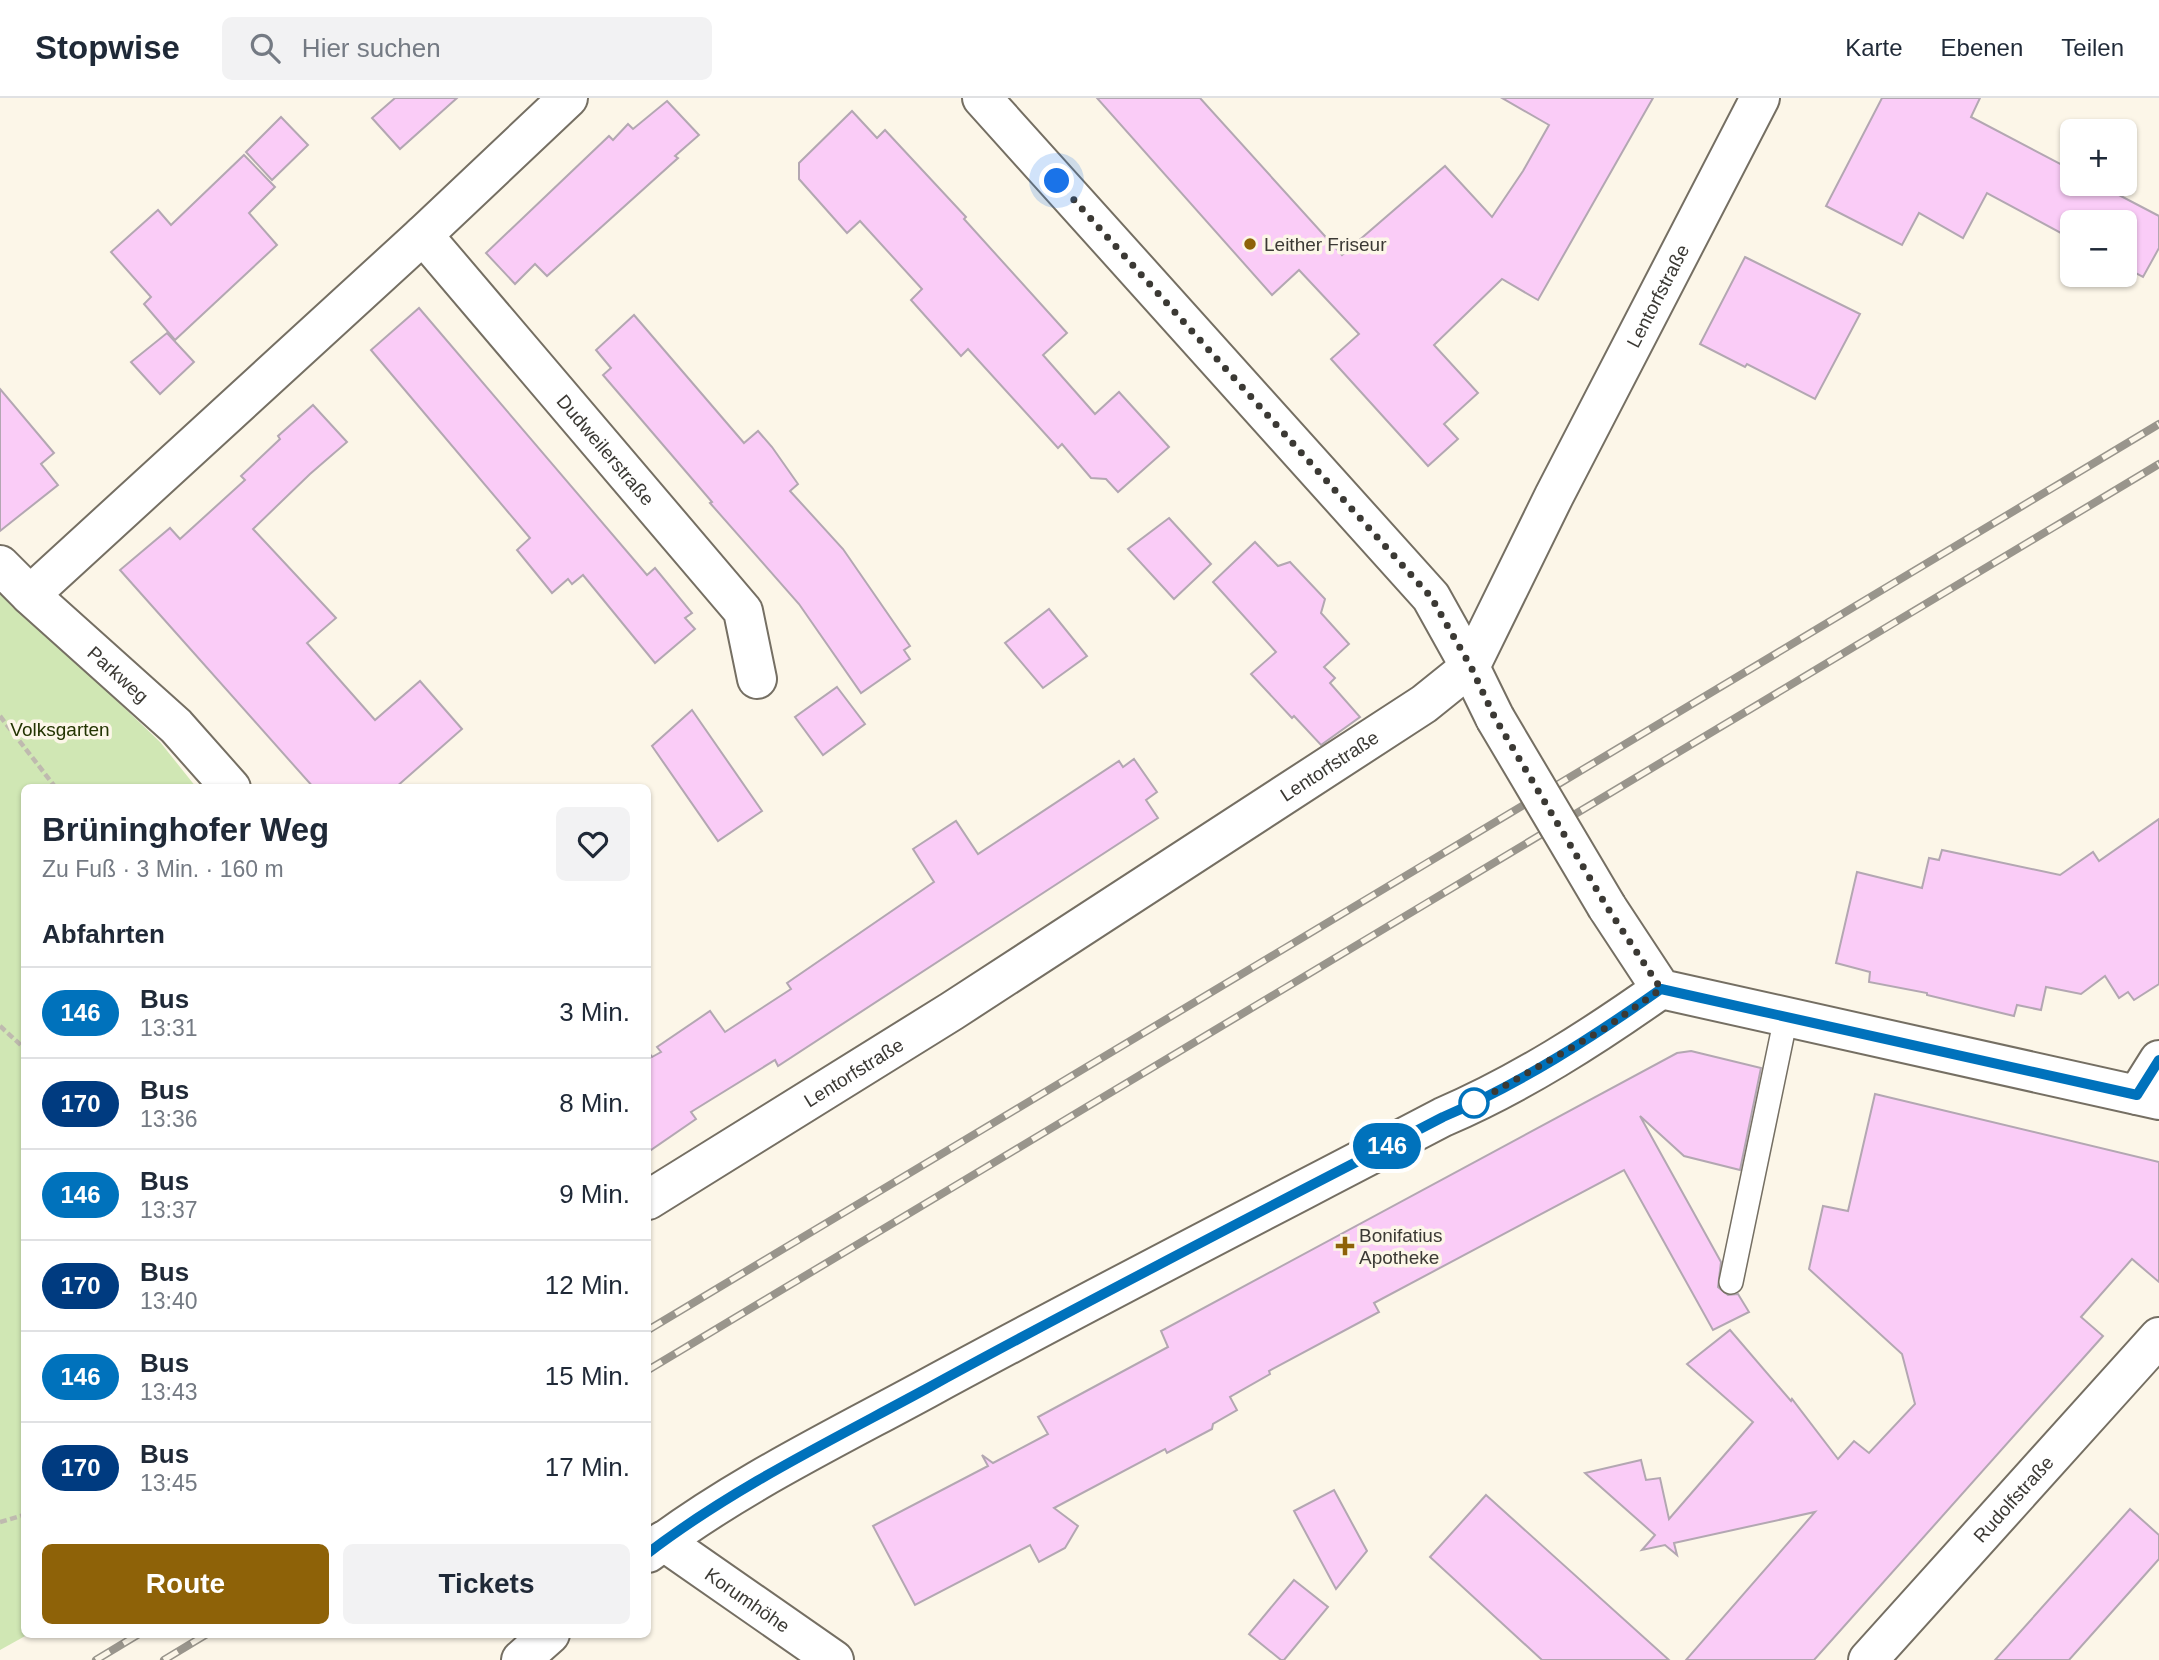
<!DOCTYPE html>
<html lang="de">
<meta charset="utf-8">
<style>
body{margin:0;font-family:Arial,sans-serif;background:#f2f2f3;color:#1f2937;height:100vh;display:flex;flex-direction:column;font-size:26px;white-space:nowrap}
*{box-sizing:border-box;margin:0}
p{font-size:23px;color:#747a83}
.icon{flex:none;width:38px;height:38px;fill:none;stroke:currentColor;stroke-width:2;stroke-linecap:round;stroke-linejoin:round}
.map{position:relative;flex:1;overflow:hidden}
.panel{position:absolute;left:21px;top:686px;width:630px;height:854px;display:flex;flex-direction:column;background:#fff;border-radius:10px;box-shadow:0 2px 5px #0004}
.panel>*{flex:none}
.badge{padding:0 14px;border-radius:23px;font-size:24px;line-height:46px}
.tools{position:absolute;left:2060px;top:21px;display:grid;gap:14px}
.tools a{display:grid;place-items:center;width:77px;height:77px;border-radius:10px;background:#fff;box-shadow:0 2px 5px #0004;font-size:35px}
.you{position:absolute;width:35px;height:35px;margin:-18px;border:5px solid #fff;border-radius:50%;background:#1a73e8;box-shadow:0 0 0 10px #1a73e833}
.map>.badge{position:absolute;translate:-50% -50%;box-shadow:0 0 0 4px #fff}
h2{padding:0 21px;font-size:26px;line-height:63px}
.round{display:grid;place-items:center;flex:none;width:74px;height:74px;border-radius:10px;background:#f2f2f3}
.head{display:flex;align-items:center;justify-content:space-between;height:119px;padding:0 21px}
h1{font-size:33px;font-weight:600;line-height:52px}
.button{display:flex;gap:14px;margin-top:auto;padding:14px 21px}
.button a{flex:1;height:80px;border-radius:10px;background:#8e6208;color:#fff;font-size:28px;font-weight:600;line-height:80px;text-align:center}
.button a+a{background:#f2f2f3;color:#1f2937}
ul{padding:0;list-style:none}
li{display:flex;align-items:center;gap:21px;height:91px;padding:0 21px;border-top:2px solid #e0e1e3}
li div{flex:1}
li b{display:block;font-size:26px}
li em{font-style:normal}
li .badge{min-width:77px;font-weight:700;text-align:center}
header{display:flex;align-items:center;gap:42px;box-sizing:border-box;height:98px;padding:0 35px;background:#fff;border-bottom:2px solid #e0e1e3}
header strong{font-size:33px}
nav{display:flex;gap:38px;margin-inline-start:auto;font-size:24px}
.search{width:490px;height:63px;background:#f2f2f3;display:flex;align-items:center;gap:18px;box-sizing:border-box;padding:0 24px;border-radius:10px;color:#747a83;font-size:26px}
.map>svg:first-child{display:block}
</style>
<header>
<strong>Stopwise</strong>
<div class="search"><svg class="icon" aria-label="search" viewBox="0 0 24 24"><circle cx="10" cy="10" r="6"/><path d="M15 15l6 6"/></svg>Hier suchen</div>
<nav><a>Karte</a><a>Ebenen</a><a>Teilen</a></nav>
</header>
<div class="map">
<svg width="2159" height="1562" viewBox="0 0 2159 1562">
<rect width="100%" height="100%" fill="#fcf6e8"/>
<!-- green -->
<path fill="#d0e7b4" d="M0,491L160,644L196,689L24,690V1536L27,1537L0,1552Z"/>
<!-- building -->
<g fill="#faccf7" stroke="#b3a7b2" stroke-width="2">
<path d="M395,0H457L400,51L372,20Z"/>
<path d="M1097,0H1200L1342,157L1445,68L1492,119L1523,73L1549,27L1502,0H1653L1538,202L1502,181L1434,247L1478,295L1444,326L1458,341L1428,368L1331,261L1359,236L1299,172L1272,197Z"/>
<path d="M1882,0H1980L1971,19L2072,72V86H2098L2159,118V150L2143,179L2124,169V124H2072V141L1987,95L1963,140L1919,115L1902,147L1826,108Z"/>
<path d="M667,3L699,37L675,58L678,60L547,178L535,166L515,186L486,155L609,38L613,42L628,26L633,31Z"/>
<path d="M852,13L877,40L885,32L966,119L964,121L1067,235L1043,257L1095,316L1119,294L1169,349L1118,394L1106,381L1091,380L1062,346L1058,350L968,251L961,258L911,202L922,191L860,123L847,135L799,81V65Z"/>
<path d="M281,19L308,47L272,82L246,54Z"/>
<path d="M244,57L275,89L249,115L277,147L175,242L144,206L151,199L111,154L158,112L171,127Z"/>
<path d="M1745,159L1860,216L1815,301L1747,266L1745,269L1700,246Z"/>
<path d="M419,210L647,477L655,470L692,515L685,520L695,531L655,565L583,477L572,486L568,481L552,495L517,452L530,440L371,252Z"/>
<path d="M634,217L744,345L758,333L772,349L798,386L790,393L843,451L910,548L904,552L910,561L861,595L799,506L710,405L712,404L603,277L611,270L596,252Z"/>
<path d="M167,235L194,264L160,296L131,264Z"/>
<path d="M0,291L54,355L41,366L58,387L0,433Z"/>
<path d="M313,307L347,344L310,376L253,431L336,520L307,545L375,622L420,583L462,631L395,690H314L120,472L170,430L180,441L245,382L241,378L280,341L278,338Z"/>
<path d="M1169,420L1211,466L1174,501L1128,451Z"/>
<path d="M1255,444L1278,468L1290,464L1325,501L1321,515L1349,546L1324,569L1335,580L1330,585L1360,619L1321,647L1294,618L1292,620L1251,576L1276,554L1213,484Z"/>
<path d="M1049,511L1087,558L1043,590L1005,545Z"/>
<path d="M837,589L865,626L823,657L795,619Z"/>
<path d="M692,612L762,713L718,743L652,648Z"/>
<path d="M1134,661L1157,694L1146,702L1158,720L778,968L775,962L691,1014L696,1021L648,1054V953L652,959L661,954L657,949L710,913L725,934L791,891L787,885L934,784L913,751L956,723L978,756L1119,663L1123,669Z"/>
<path d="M2159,721V886L2134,902L2128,894L2119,900L2105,878L2081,896L2046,889L2041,912L2017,907L2014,918L1927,897V895L1869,884L1870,874L1836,865L1857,774L1922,790L1929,760L1939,762L1942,752L2060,777L2093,754L2099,763Z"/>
<path d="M1691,953L1761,970L1740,1072L1684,1058L1640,1018L1721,1164L1718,1189L1728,1197L1738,1196L1749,1214L1713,1232L1624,1072L1374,1205L1379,1214L1269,1273L1270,1276L1230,1299L1237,1312L1213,1326L1212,1331L1167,1355L1165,1351L1054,1410L1078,1428L1065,1450L1039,1464L1030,1447L915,1507L873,1428L988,1368L982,1357L993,1365L1048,1336L1038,1319L1168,1249L1161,1233L1677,955Z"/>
<path d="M1875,996L2159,1064V1184L2132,1161L2081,1219L2103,1238L1814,1562H1686L1815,1414L1674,1445L1677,1457L1665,1447L1642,1452L1655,1437L1585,1375L1641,1362L1646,1382L1660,1380L1669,1421L1753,1324L1687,1266L1730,1232L1791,1303L1792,1301L1838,1361L1854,1343L1869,1355L1915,1306L1902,1256L1809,1171L1823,1108L1848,1113Z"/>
<path d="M1334,1392L1367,1453L1336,1491L1294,1413Z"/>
<path d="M1486,1397L1669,1562H1542L1430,1459Z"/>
<path d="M2130,1411L2159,1437V1461L2143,1479L2069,1562H1995Z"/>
<path d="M1294,1482L1328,1509L1284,1562H1281L1249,1536Z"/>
</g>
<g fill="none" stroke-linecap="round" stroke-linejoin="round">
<defs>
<path id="service" d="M1731,1184L1786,919"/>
<g id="minor">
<path d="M982,0L1431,499L1470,569L1495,620"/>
<path id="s1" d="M423,137L743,513L757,581"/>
<path id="s2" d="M0,467L30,497L176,628L231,690"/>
<path d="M30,497L423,137L568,0"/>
<path d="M1607,809L1661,891L2159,1002"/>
<path d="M2137,997L2159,962"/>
<path id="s3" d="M648,1102L952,913L1424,606L1470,569L1554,398L1760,0"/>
<path id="s4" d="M663,1443L834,1562"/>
<path d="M648,1455C733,1390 832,1342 926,1291C1097,1198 1271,1109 1443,1019C1520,986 1593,939 1661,891"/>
<path d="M521,1562L550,1536"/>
<path id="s5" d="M1868,1562L2159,1239"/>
</g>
</defs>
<!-- service casing -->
<use href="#service" stroke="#756f63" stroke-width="26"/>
<!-- minor casing -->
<use href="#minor" stroke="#756f63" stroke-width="42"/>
<!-- path -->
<g stroke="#bfbaaf" stroke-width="4.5" stroke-dasharray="7 3.5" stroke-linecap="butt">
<path d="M0,618L56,690"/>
<path d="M0,928L24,950"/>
<path d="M0,1424L24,1417"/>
</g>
<!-- service -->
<use href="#service" stroke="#fff" stroke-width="23"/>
<!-- minor -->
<use href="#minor" stroke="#fff" stroke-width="38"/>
<defs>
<g id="rail">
<path d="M648,1232L2159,326"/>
<path d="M648,1272L2159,366"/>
<path d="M96,1562L139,1536"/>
<path d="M164,1562L207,1536"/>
</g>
</defs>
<!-- rail casing -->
<use href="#rail" stroke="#99958c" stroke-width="8"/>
<!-- rail -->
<use href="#rail" stroke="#fcf6e8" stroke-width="5" stroke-dasharray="16" stroke-linecap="butt"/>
<defs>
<path id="minor-bridge" d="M1495,620L1607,809"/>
</defs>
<!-- minor-bridge casing -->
<use href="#minor-bridge" stroke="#756f63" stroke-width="42" stroke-linecap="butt"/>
<!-- minor-bridge -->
<use href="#minor-bridge" stroke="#fff" stroke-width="38"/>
</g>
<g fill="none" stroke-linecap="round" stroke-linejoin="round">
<defs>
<path id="line" d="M648,1455C733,1390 832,1342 926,1291C1097,1197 1270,1109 1443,1019C1520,986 1593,939 1661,891L2137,997L2159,962"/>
</defs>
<!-- line casing -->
<use href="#line" stroke="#fff" stroke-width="16"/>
<!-- line -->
<use href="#line" stroke="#0072bc" stroke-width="10"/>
<!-- walk -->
<path stroke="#3b3934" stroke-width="7" stroke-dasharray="0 12.6" d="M1057,83L1431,499L1471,569L1495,620L1607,809L1661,891L1604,931L1473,1006L1474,1005"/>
</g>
<!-- markers -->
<g fill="#8e6208" stroke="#fcf6e8" stroke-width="2.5">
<circle cx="1250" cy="146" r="7"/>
<path d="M1341.5 1137.5h7v7h7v7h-7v7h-7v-7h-7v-7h7z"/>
</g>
<circle fill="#fff" stroke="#0072bc" stroke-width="3.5" cx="1474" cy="1005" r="14"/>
<g text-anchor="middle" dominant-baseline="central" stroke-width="7" stroke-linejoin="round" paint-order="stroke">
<!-- poi labels -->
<g font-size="19" fill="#3b3934" stroke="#fcf6e8" text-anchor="start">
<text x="1264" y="146">Leither Friseur</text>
<text x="1359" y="1137">Bonifatius<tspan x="1359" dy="22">Apotheke</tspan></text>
</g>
<!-- street labels -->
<g font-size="19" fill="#3b3934" stroke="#fcf6e8">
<text stroke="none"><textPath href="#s3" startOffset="1396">Lentorfstraße</textPath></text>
<text stroke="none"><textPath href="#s1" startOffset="282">Dudweilerstraße</textPath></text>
<text stroke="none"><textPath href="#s2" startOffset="161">Parkweg</textPath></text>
<text stroke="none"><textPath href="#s3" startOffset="808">Lentorfstraße</textPath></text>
<text stroke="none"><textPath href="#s3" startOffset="242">Lentorfstraße</textPath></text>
<text stroke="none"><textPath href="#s5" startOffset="217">Rudolfstraße</textPath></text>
<text stroke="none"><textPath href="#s4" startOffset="103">Korumhöhe</textPath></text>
</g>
<!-- park labels -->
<g font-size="19" fill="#233402" stroke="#fcf6e8">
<text x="60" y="631">Volksgarten</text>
</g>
</g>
</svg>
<div class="tools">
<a>+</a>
<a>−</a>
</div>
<div class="you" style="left:1057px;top:83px"></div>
<b class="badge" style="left:1387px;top:1048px;background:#0072bc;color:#fff">146</b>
<section class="panel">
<div class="head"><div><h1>Brüninghofer Weg</h1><p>Zu Fuß · 3 Min. · 160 m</p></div><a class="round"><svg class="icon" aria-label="heart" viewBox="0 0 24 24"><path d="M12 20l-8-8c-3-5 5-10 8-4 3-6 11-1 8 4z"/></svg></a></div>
<h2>Abfahrten</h2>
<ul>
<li><span class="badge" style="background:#0072bc;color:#fff">146</span><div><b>Bus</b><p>13:31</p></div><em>3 Min.</em></li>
<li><span class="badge" style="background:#003b80;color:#fff">170</span><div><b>Bus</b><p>13:36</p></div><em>8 Min.</em></li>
<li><span class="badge" style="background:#0072bc;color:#fff">146</span><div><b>Bus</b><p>13:37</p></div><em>9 Min.</em></li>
<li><span class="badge" style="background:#003b80;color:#fff">170</span><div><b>Bus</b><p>13:40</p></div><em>12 Min.</em></li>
<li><span class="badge" style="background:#0072bc;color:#fff">146</span><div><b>Bus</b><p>13:43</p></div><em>15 Min.</em></li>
<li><span class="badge" style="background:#003b80;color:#fff">170</span><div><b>Bus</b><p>13:45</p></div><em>17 Min.</em></li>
</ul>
<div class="button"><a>Route</a><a>Tickets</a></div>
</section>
</div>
